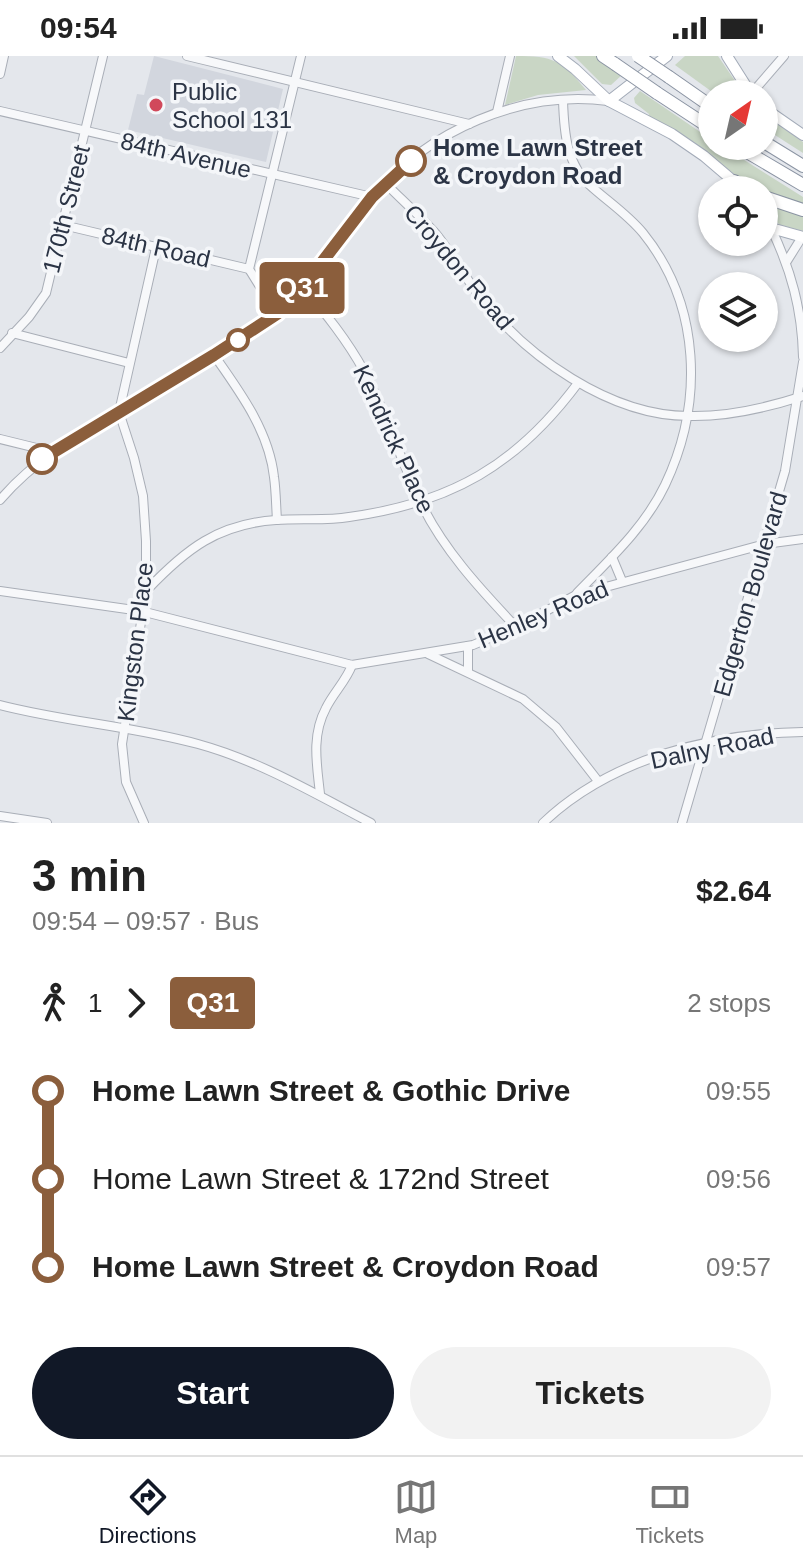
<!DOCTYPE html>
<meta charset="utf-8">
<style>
body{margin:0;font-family:Arial,sans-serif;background:#f2f2f2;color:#222;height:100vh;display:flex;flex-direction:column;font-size:30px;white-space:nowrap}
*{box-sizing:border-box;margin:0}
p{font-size:26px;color:#767676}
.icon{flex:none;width:44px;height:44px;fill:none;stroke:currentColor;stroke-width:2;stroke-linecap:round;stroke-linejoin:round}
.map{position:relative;height:767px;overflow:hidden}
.side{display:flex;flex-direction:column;background:#fff;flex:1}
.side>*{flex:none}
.badge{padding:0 16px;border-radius:6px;font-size:28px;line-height:52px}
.needle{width:52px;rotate:34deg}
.controls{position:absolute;left:698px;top:24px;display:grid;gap:16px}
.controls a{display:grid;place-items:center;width:80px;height:80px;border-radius:50%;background:#fff;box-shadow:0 2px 6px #0004;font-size:40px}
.map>.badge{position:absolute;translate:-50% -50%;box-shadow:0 0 0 4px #fff}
.legs{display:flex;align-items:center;gap:12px;height:88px;padding:0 32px;font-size:26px}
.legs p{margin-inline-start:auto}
.headline{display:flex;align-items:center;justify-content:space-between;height:136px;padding:0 32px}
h1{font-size:44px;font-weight:700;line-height:60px}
.button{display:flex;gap:16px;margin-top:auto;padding:16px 32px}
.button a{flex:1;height:92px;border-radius:48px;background:#111827;color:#fff;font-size:32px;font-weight:700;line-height:92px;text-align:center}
.button a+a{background:#f2f2f2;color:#222}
ul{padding:0 32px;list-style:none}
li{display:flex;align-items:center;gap:28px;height:88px;font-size:30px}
li i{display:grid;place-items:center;width:12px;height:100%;margin:0 10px;background:currentColor}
li i::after{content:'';width:20px;height:20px;margin:-10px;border:6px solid;border-radius:50%;background:#fff}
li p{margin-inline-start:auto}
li:first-child i{background:linear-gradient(#0000 50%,currentColor 0)}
li:last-child i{background:linear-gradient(currentColor 50%,#0000 0)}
.status{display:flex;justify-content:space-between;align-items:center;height:56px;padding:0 40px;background:#fff;direction:ltr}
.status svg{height:22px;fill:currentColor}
.menu{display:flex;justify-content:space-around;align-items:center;height:112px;border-top:2px solid #e0e0e0;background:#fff;font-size:22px;color:#767676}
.menu a{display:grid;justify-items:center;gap:4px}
.menu .on{color:#111827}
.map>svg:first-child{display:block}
</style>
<div class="status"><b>09:54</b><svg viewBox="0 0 49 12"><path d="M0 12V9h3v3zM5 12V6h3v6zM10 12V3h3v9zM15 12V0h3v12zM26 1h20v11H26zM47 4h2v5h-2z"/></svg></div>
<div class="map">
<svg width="803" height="767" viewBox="0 0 803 767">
<rect width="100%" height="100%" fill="#e4e7ec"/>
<!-- built -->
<path fill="#d2d6de" d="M154,0L283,33L266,106L128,74L137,38L144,39Z"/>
<!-- green -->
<g fill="#c9d6c5">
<path d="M516,0C553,0 562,4 586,34L538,39L505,49Z"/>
<path d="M574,0H596L623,18L611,29L602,28Z"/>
<path d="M685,0H718L744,38H715L675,9Z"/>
<path d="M640,35L712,84V90H722L803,141V151L764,138V134C746,133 710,96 692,85C678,76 663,69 648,61L649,58L635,47L634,42Z"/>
<path d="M764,59L803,86V97L764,72Z"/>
<path d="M764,147L803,157V175L780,169L764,154Z"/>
</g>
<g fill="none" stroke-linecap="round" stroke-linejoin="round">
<defs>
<g id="minor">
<path d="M187,0L469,68"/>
<path d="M0,18L4,0"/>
<path d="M751,38L784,0"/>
<path d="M563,44C564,76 566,110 593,132C610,147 628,159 643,177C701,249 704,347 665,429C645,471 609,504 577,537"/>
<path d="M0,55L372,141"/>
<path d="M497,56L510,0"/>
<path d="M385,127C402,144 421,161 437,179C452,198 464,220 479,239C525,300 610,360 689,360C728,361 766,352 803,340"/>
<path d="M63,169L249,213"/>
<path d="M771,172C791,214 802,253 803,301"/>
<path d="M787,205L802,181"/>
<path d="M303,231C326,258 347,284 364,315C386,357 400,402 420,445C442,492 480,533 516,571"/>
<path d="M277,258L249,213L301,0"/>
<path d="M12,277L129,307"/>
<path d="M0,292L29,261L46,237L103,0"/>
<path d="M214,299C240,336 269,375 274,421C276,435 276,450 277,464"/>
<path d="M0,383L53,396"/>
<path d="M0,444C33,405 77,379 121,355C173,327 229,295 276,259C315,229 341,180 372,142C428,74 521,34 608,45"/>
<path d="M612,501L622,525"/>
<path d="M147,534C186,493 218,468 276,464C301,462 326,465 349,461C451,447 517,409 578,327"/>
<path d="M0,535L141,555L352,609L473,589L516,571L576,539L765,488L803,483"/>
<path d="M428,598L523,643L556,671L598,725"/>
<path d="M468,616V590"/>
<path d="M0,649C66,666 133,670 198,688C260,705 315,738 371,767"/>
<path d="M320,738C317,709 311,680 326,652C334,636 346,625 352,609"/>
<path d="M0,760L47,767"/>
<path d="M144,767L126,726L122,688L146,534V485L143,440L134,402L119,356L156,192"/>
<path d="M543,767C610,703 712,677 803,676"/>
<path d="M682,767L785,415L803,306"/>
</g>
<g id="major">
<path d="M558,0L575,13L609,45L672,78L704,100L738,129"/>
<path d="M727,0L751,38"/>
<path d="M609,45L667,0"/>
<path d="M764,52L803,79"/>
<path d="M764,163L771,172L803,181"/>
</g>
<g id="highway">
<path d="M603,0L615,8"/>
<path d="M669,21L712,51"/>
<path d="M657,37L712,73"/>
<path d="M764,86L803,110"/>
<path d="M737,90L803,129"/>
<path d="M734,125L751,134"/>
<path d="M764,141L803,154"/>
</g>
</defs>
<!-- minor casing -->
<use href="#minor" stroke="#a9aeb7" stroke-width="10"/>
<!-- major casing -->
<use href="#major" stroke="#a3abb8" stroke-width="12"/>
<!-- highway casing -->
<use href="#highway" stroke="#8b94a3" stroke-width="14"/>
<!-- minor -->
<use href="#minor" stroke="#f7f8fa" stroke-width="8"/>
<!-- major -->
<use href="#major" stroke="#fff" stroke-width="10"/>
<!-- highway -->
<use href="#highway" stroke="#fff" stroke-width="12"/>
<defs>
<g id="highway-bridge">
<path d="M638,0L669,21"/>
<path d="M615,8L657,37"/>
</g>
</defs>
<!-- highway-bridge casing -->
<use href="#highway-bridge" stroke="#8b94a3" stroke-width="14" stroke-linecap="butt"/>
<!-- highway-bridge -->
<use href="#highway-bridge" stroke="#fff" stroke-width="12"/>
</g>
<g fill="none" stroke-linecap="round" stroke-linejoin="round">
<defs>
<path id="line-1" d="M42,403L214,299L277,258L303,231L372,141L411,105"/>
</defs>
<!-- line-1 casing -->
<use href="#line-1" stroke="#fff" stroke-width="18"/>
<!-- line-1 -->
<use href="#line-1" stroke="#8b5e3c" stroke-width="12"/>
</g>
<!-- markers -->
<circle fill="#d1495b" stroke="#f4f6f9" stroke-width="3" cx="156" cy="49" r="8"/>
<g fill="#fff" stroke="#8b5e3c" stroke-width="4">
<circle cx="411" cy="105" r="14"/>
<circle cx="238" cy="284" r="10"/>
<circle cx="42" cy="403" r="14"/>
</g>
<g text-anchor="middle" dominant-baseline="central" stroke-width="7" stroke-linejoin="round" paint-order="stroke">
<!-- poi labels -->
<g font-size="24" fill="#2b3445" stroke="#f4f6f9" text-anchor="start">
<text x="172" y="35">Public<tspan x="172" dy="28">School 131</tspan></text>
</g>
<!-- stop labels -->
<g font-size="24" font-weight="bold" fill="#2b3445" stroke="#f4f6f9" text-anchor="start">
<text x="433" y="91">Home Lawn Street<tspan x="433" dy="28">&amp; Croydon Road</tspan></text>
</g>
<!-- street labels -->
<g font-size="24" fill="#2b3445" stroke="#f4f6f9">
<text transform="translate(186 99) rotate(13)">84th Avenue</text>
<text transform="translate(66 153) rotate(-76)">170th Street</text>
<text transform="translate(156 191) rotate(13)">84th Road</text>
<text transform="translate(459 211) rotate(50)">Croydon Road</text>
<text transform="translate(394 383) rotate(65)">Kendrick Place</text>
<text transform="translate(750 538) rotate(-74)">Edgerton Boulevard</text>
<text transform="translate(543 558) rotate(-23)">Henley Road</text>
<text transform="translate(135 586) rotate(-83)">Kingston Place</text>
<text transform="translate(712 692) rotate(-12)">Dalny Road</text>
</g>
</g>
</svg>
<div class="controls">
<a><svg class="needle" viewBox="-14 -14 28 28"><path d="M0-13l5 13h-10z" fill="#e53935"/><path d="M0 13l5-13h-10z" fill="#767676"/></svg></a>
<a><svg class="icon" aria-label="locate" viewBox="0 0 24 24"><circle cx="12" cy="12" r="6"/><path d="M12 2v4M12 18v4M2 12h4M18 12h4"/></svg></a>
<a><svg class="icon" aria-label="layers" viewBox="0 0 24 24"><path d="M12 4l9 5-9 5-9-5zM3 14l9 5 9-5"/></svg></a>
</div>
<b class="badge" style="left:302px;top:232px;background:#8b5e3c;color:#fff">Q31</b>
</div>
<section class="side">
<div class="headline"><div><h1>3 min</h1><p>09:54 – 09:57 · Bus</p></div><b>$2.64</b></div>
<div class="legs"><svg class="icon" aria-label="walk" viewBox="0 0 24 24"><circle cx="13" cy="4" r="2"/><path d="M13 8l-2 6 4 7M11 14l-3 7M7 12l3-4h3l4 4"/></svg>1<svg class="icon" aria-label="forward" viewBox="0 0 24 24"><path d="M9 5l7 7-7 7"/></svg><b class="badge" style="background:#8b5e3c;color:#fff">Q31</b><p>2 stops</p></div>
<ul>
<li><i style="color:#8b5e3c"></i><b>Home Lawn Street &amp; Gothic Drive</b><p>09:55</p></li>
<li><i style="color:#8b5e3c"></i><span>Home Lawn Street &amp; 172nd Street</span><p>09:56</p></li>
<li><i style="color:#8b5e3c"></i><b>Home Lawn Street &amp; Croydon Road</b><p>09:57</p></li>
</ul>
<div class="button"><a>Start</a><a>Tickets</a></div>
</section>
<nav class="menu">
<a class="on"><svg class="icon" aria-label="directions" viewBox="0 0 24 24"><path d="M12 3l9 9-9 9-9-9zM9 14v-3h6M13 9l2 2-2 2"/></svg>Directions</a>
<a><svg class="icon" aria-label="map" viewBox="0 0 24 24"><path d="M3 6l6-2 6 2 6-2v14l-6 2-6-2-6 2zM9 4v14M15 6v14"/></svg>Map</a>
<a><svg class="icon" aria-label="tickets" viewBox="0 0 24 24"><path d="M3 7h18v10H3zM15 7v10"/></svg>Tickets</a>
</nav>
